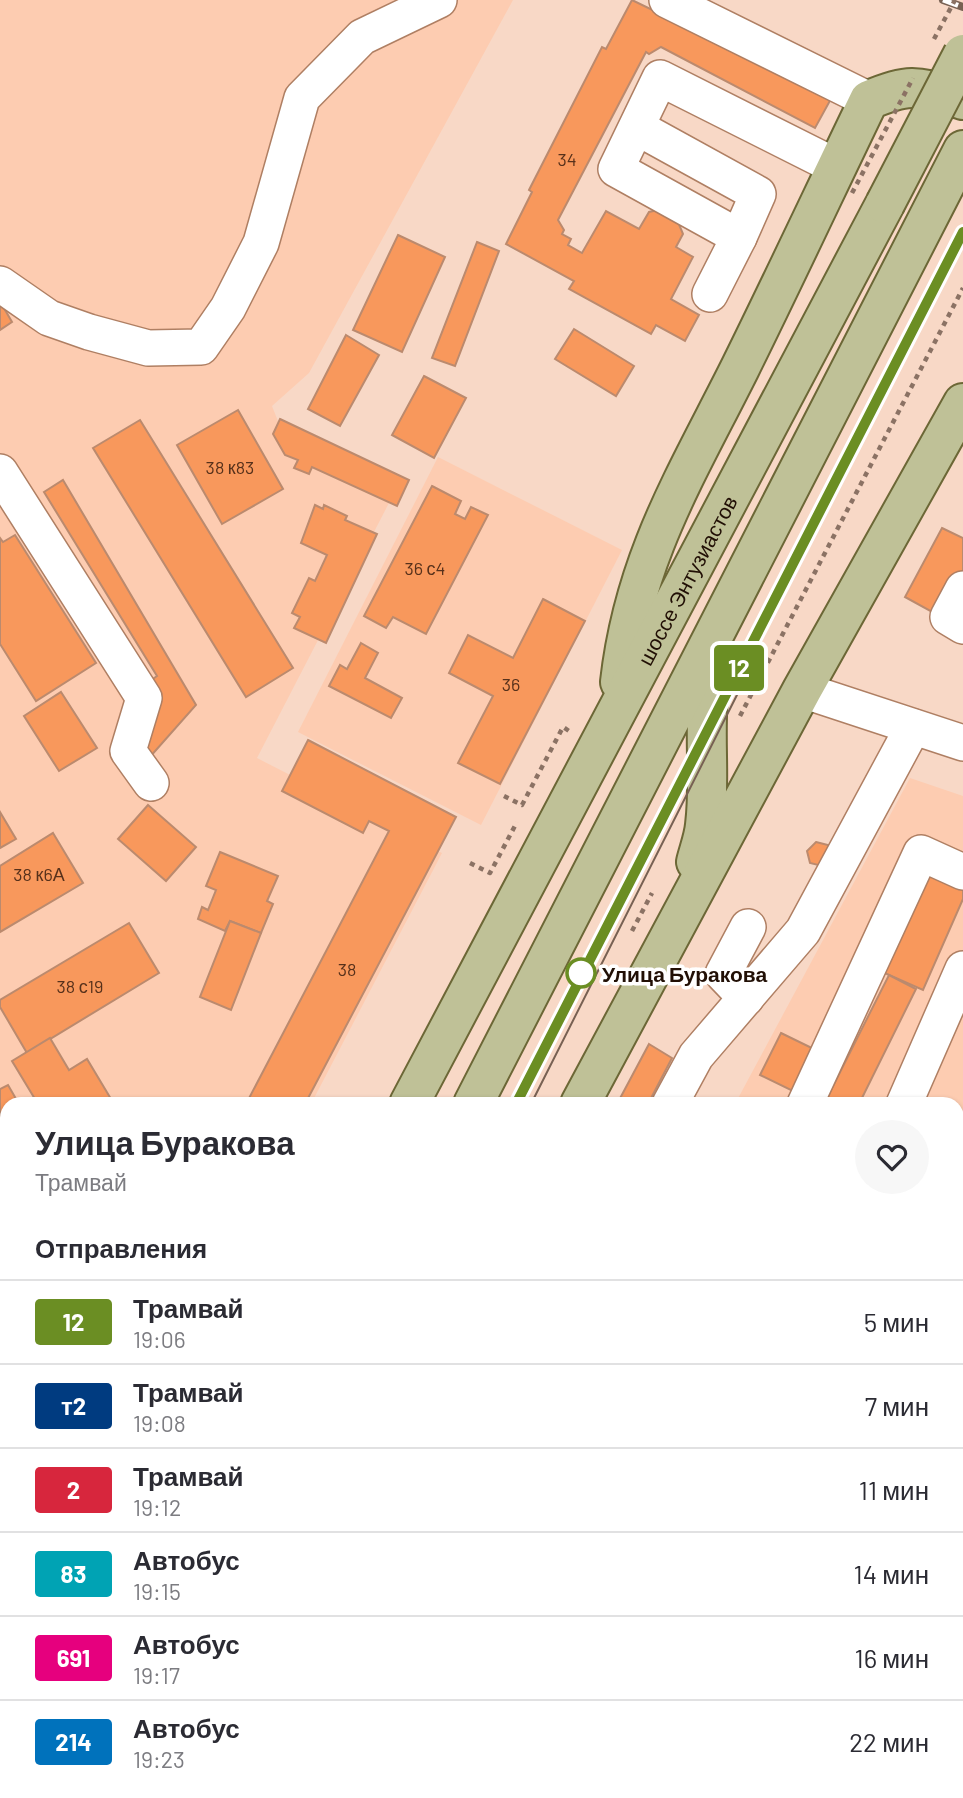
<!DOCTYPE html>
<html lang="ru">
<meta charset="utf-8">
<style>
body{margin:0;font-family:Barlow,sans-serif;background:#f7f7f7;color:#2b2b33;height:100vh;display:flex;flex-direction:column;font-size:26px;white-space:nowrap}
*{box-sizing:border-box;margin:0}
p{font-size:23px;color:#7c7c81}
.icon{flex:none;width:38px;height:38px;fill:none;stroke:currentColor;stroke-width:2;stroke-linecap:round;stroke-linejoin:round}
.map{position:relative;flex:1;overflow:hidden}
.drawer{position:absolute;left:0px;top:1097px;width:964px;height:702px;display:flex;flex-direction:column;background:#fff;border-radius:21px 21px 0 0;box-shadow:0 2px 5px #0004}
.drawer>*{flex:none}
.badge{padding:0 14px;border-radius:5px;font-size:24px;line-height:46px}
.map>.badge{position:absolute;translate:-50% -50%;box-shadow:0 0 0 4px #fff}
h2{padding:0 35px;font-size:26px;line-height:63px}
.round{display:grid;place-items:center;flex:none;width:74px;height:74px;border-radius:37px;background:#f7f7f7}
.head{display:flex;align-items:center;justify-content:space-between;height:119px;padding:0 35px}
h1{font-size:33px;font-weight:700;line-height:52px}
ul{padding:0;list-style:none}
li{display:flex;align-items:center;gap:21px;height:84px;padding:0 35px;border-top:2px solid #e1e1e2}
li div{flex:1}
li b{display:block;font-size:26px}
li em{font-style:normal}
li .badge{min-width:77px;font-weight:700;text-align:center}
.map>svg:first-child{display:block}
</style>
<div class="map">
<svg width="963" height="1798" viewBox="0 0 963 1798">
<rect width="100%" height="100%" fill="#f8d8c6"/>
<!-- built -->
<g fill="#fdccb1">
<path d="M0,0H513L309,373L272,406L289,449L390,501L257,758L442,853L311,1104H7V1197L0,1192Z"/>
<path d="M438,457L622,550L481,825L298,732Z"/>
<path d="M910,778L963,796V1727L957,1725V1104H735Z"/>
</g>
<!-- building -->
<g fill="#f8985c" stroke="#bb8a6e" stroke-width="2">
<path d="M632,0L832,97L815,128L661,47L649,54L646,52L558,220L564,230L562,234L571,239L568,245L582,253L606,211L639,229L649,212L658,210L676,217L683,234L676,247L693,257L671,299L699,315L685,341L656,325L651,334L569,289L574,281L506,244L532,192L529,190L602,47L606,49Z"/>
<path d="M398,235L445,257L402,352L353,330Z"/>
<path d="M477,242L499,251L455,366L432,358Z"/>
<path d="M1,303L12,322L0,330V304Z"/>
<path d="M574,329L634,366L616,396L555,359Z"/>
<path d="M346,335L379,355L340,426L308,409Z"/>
<path d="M424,376L466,398L434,458L392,435Z"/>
<path d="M238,410L283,489L222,524L177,445Z"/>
<path d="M280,419L409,480L397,506L312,467L309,474L294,468L298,460L285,455L273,434Z"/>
<path d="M140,420L293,668L246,697L93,448Z"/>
<path d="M63,480L196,705L149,758L142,738L150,681L157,676L44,492Z"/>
<path d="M432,486L461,501L455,514L465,519L471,507L488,515L426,634L393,617L386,628L364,616Z"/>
<path d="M315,505L323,509L324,505L347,516L345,520L377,534L326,643L294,628L300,617L292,613L309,578L315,581L327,555L301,543Z"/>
<path d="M942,528L963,538V580L943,618L905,597Z"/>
<path d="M15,535L96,663L36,701L0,644V538L3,542Z"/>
<path d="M543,599L585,621L500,784L458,763L493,696L449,673L468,635L513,658Z"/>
<path d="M361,643L378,653L365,678L402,698L391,718L329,686L340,665L347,669Z"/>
<path d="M61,692L97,748L59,771L24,716Z"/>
<path d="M308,740L456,817L305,1104H246L389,831L369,821L363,833L282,791Z"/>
<path d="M148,805L196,847L166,881L118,839Z"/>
<path d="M0,812L16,839L0,848Z"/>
<path d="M53,833L83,883L0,932V866Z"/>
<path d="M816,842L828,845L830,857L822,866L810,863L807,851Z"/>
<path d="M220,852L278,876L267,901L273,904L261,933L230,921L225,931L198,919L202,907L208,910L216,890L206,886Z"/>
<path d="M928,865L963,880V899L923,990L880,971Z"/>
<path d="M230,921L261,933L231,1010L200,997Z"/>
<path d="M129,923L159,973L27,1053L0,1007V1000Z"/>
<path d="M889,975L916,989L859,1104H824Z"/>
<path d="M781,1033L820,1052L799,1094L760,1075Z"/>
<path d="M50,1038L69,1070L87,1059L114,1104H38L12,1061Z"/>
<path d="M649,1044L672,1058L648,1104H617Z"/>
<path d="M8,1085L19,1104H7V1127L0,1115V1089Z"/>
<path d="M957,1352L963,1354V1396L957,1394Z"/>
<path d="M413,1792H487L489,1793L487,1798H410Z"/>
</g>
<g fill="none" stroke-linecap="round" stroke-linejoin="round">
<defs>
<g id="minor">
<path d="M667,0L869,100"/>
<path d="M640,129L758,194L739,237"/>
<path d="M0,284L49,318L89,332L148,348L201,347L228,308L261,243L302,98L362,37L439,0"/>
<path d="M710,294L739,237L616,169L660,78L837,167"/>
<path d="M0,472L144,698L128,751L151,783"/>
<path d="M963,589L948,617L963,626"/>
<path d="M802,690L963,743"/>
<path d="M746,998L723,974L748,927"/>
<path d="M670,1104L696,1056L803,931L913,727"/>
<path d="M805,1104L921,853L963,872"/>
<path d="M904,1104L963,969"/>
<path d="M957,1194L963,1197"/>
<path d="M0,1275L7,1282"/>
<path d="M957,1422L963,1425"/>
<path d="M0,1514L4,1517L0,1525"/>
<path d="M957,1517L963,1504"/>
<path d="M0,1563L7,1568"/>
<path d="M957,1651L963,1654"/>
<path d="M0,1676L7,1679"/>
<path d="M243,1798L246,1792"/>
</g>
<g id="major">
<path d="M620,682C634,558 686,476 740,368C784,279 826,189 869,100C913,81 919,87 963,100"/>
<path d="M696,862C699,850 704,837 705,825C712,768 699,710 716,655"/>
<path id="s1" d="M409,1104L885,204"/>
<path d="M473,1104L963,150"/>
<path d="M580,1104L802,690L963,403"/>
<path d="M0,1321L7,1328"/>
<path d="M0,1371L7,1378"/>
<path d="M0,1439L7,1445"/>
<path d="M957,1756L963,1758"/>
<path d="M590,1792L607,1798"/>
<path d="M710,1792L727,1798"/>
<path d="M953,1792L963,1796"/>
<path d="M46,1798L49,1792"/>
<path d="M118,1798L121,1792"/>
</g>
</defs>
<!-- minor casing -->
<use href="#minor" stroke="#af7f63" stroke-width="38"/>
<!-- major casing -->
<use href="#major" stroke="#6c6736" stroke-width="42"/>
<!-- path -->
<g stroke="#8b7264" stroke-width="4.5" stroke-dasharray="5 5" stroke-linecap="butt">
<path d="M740,716L963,288"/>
<path d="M504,796L522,805L563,727L569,731L568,734"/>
<path d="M470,863L490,873L517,822"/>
<path d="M632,931L652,893"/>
<path d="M546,1792L562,1798"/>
</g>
<!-- minor -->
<use href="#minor" stroke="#fff" stroke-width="35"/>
<!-- major -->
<use href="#major" stroke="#bfc197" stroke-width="38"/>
<!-- tram -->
<g stroke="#786153" stroke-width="2">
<path d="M516,1104L963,232"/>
<path d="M531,1104L743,683"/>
<path d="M808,1792L824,1798"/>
<path d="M848,1792L865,1798"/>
<path d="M173,1798L176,1792"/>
<path d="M189,1798L192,1792"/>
</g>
<defs>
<path id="rail" d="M943,0L963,7"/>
</defs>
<!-- rail casing -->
<use href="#rail" stroke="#786153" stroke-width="8"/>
<!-- rail -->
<use href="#rail" stroke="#fff" stroke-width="5" stroke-dasharray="16" stroke-linecap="butt"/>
<defs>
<path id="major-bridge" d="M885,204L963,54"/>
</defs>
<!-- major-bridge casing -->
<use href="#major-bridge" stroke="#6c6736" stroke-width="42" stroke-linecap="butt"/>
<!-- path-bridge -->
<g stroke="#8b7264" stroke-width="4.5" stroke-dasharray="5 5" stroke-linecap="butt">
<path d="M934,39L955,0"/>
<path d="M852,193L913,78"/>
</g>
<!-- major-bridge -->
<use href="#major-bridge" stroke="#bfc197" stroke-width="38"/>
</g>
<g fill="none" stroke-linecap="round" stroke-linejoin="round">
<defs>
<path id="line" d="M516,1104L963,232"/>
</defs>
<!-- line casing -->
<use href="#line" stroke="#fff" stroke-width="16"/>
<!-- line -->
<use href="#line" stroke="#6b8e23" stroke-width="10"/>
</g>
<!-- markers -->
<circle fill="#fff" stroke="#6b8e23" stroke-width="3.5" cx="581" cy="973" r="14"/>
<g text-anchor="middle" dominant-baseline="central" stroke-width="7" stroke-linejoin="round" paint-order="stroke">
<!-- number labels -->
<g font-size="18" fill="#57311b">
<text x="567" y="159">34</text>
<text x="230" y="467">38 к83</text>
<text x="425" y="568">36 с4</text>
<text x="511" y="684">36</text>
<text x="39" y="874">38 к6А</text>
<text x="347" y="969">38</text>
<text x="80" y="986">38 с19</text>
</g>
<!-- street labels -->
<g font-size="21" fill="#210f05" stroke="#fff">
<text stroke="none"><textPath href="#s1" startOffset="593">шоссе Энтузиастов</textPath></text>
</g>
<!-- stop labels -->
<g font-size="21" font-weight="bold" fill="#210f05" stroke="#fff" text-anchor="start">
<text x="602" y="973">Улица Буракова</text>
</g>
</g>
</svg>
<b class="badge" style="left:739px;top:668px;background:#6b8e23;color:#fff">12</b>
<section class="drawer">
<div class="head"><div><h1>Улица Буракова</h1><p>Трамвай</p></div><a class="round"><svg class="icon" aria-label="heart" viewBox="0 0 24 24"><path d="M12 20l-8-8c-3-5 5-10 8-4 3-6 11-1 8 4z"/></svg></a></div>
<h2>Отправления</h2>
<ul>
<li><span class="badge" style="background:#6b8e23;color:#fff">12</span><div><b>Трамвай</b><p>19:06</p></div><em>5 мин</em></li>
<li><span class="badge" style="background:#003b80;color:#fff">т2</span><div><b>Трамвай</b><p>19:08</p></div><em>7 мин</em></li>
<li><span class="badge" style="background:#d7263d;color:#fff">2</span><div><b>Трамвай</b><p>19:12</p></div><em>11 мин</em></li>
<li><span class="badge" style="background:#00a3b4;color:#fff">83</span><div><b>Автобус</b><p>19:15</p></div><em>14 мин</em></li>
<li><span class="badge" style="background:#e6007e;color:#fff">691</span><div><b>Автобус</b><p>19:17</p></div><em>16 мин</em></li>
<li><span class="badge" style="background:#0072bc;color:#fff">214</span><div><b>Автобус</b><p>19:23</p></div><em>22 мин</em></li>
</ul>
</section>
</div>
